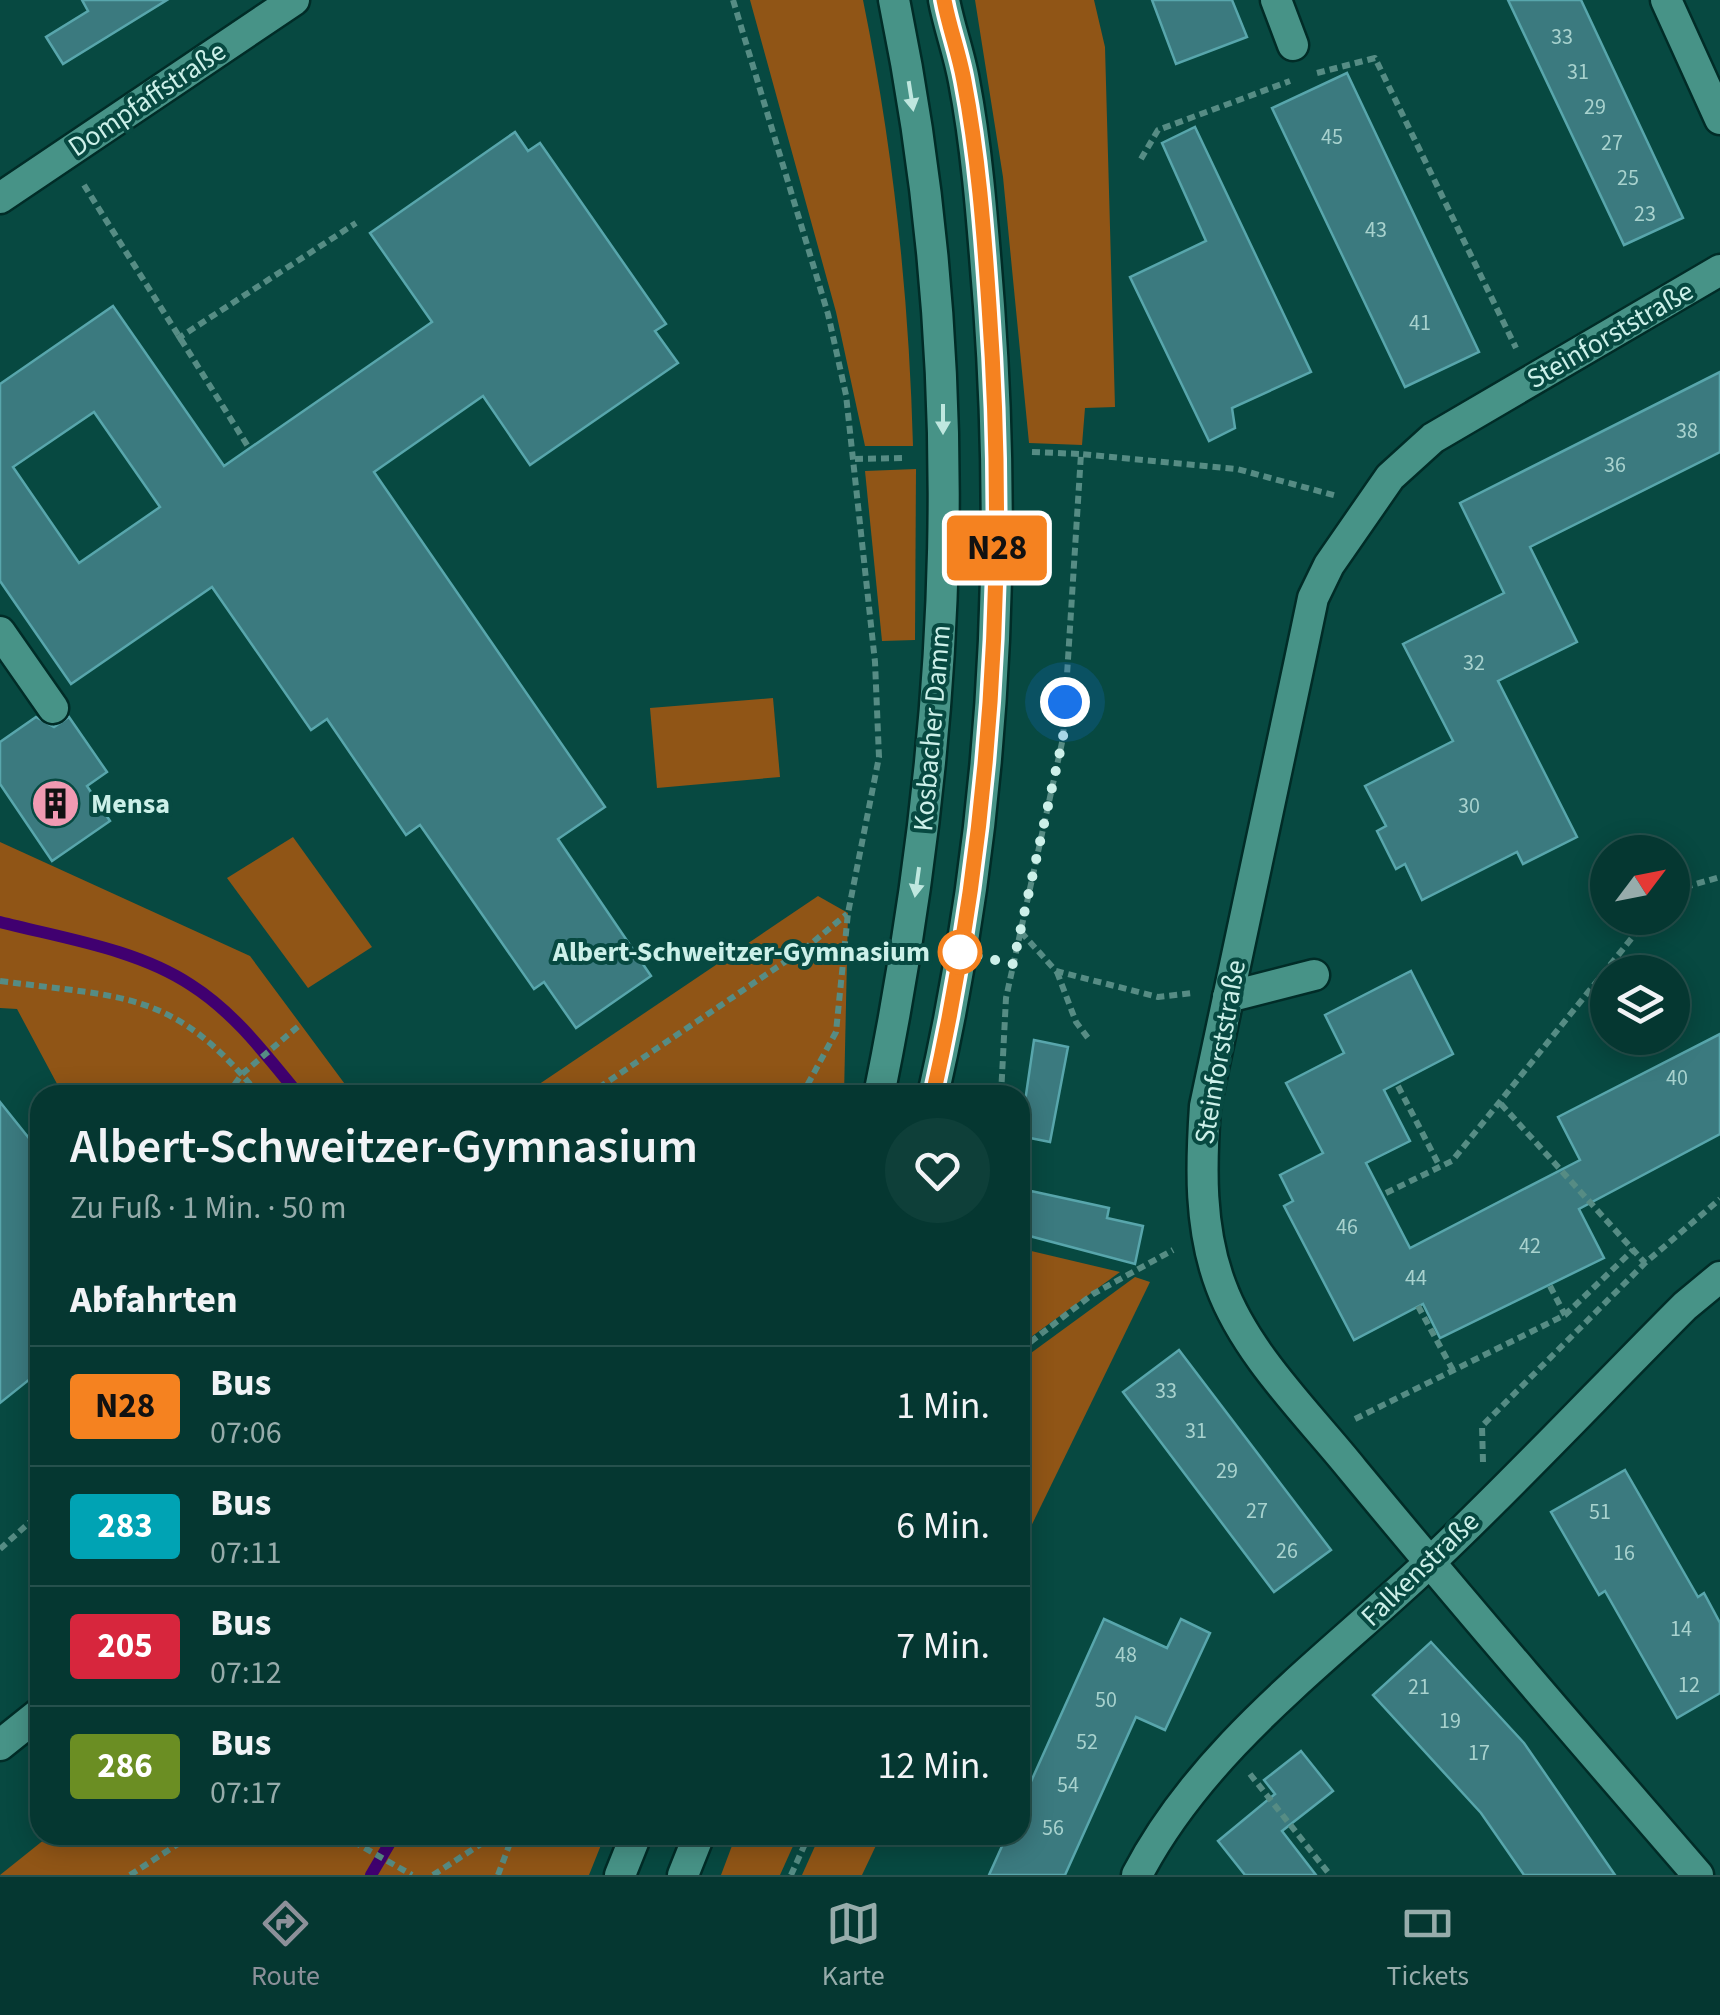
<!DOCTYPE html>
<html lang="de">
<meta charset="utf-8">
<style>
body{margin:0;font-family:"Source Sans 3",sans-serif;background:#0e3f39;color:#f1f3f6;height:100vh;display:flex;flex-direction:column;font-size:38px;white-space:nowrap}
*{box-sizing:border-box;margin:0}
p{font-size:32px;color:#97acab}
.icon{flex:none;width:55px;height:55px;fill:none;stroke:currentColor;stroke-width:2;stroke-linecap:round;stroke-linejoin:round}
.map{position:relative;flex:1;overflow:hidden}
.side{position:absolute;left:30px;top:1085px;width:1000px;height:760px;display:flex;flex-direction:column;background:#053731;border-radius:30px;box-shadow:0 5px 25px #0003,0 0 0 2px #26514d}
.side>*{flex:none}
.badge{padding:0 20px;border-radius:8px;font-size:35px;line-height:65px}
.needle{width:65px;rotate:58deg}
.tools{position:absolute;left:1590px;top:835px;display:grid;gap:20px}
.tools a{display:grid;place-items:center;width:100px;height:100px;border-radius:50%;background:#053731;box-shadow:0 5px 25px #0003,0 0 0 2px #26514d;font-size:50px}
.you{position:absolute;width:50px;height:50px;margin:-25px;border:8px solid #fff;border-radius:50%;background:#1a73e8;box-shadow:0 0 0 15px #1a73e833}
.map>.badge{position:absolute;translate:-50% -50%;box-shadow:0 0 0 5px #fff}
h2{padding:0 40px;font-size:38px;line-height:90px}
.round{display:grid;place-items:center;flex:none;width:105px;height:105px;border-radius:52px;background:#0e3f39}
.overview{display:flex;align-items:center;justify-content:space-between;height:170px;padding:0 40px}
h1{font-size:48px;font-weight:600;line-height:75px}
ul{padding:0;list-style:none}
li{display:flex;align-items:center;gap:30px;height:120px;padding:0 40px;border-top:2px solid #26514d}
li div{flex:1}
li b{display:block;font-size:38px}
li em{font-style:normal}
li .badge{min-width:110px;font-weight:700;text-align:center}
.dock{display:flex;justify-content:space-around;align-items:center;height:140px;border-top:2px solid #26514d;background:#053731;font-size:28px;color:#97acab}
.dock a{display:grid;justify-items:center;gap:5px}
.dock .on{color:#8c9099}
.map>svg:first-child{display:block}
</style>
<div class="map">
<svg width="1720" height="1875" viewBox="0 0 1720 1875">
<rect width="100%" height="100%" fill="#074941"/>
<!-- green -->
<g fill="#905516">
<path d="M750,0H863C893,147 909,296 913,446H865L836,312Z"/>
<path d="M975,0H1094L1105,47L1115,407L1085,408L1082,445L1029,443L1003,177Z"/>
<path d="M916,469L915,640L882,641L865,471Z"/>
<path d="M773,698L780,777L657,788L650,708Z"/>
<path d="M293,837L372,947L308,988L227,878Z"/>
<path d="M0,842L250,956L353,1095H63L17,1009L0,1008Z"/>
<path d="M818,896L848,913L844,1095H523Z"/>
<path d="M1027,1250L1120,1272L1020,1345V1251Z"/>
<path d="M1135,1277L1150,1282L1020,1549V1361Z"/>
<path d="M50,1835H605L589,1875H0Z"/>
<path d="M736,1835H798L780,1875H721Z"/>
<path d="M820,1835H881L862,1875H802Z"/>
</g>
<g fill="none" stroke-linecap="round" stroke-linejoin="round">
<!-- stream -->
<g stroke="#400070" stroke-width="12">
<path d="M0,922C62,938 137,949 191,985C235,1013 266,1055 299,1095"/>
<path d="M371,1875L391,1841"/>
</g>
</g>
<!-- building -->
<g fill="#3b7a7f" stroke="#58a6ac" stroke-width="2.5" fill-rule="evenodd">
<path d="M82,0H167L63,64L46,37L88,11Z"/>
<path d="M1152,0H1232L1247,37L1176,64Z"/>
<path d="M1508,0H1581L1683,218L1624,245Z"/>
<path d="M1347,73L1479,352L1405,387L1272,108Z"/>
<path d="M1195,127L1311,372L1232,408L1235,428L1209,441L1130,277L1206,241L1162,143Z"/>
<path d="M515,132L528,151L540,143L666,324L655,331L678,363L530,465L483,396L374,472L605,807L558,839L651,976L576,1028L544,982L534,989L420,825L406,835L327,719L311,730L212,587L71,684L0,581V384L113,306L224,466L432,322L370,233ZM94,412L160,507L79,563L13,467Z"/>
<path d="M1720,372V452L1530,547L1577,642L1498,681L1577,837L1523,864L1517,852L1422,900L1405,864L1396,869L1377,831L1386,826L1365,786L1453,741L1403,644L1504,593L1460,503Z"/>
<path d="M36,717L54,727L69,717L107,772L87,786L110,821L52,861L0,784V742Z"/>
<path d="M1411,971L1453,1054L1384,1090L1410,1141L1366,1163L1410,1248L1580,1160L1558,1117L1720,1034V1134L1579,1209L1604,1258L1440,1338L1423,1304L1354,1340L1284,1206L1293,1201L1280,1175L1323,1153L1286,1083L1344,1053L1325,1015Z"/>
<path d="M1034,1040L1068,1047L1050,1142L1020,1136Z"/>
<path d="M0,1102L40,1152V1371L0,1403Z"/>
<path d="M1031,1191L1109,1208L1107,1218L1143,1226L1135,1264L1022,1234Z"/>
<path d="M1179,1350L1331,1550L1274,1592L1123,1392Z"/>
<path d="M1625,1470L1698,1597L1704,1593L1720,1623V1693L1677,1718L1605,1591L1599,1595L1551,1512Z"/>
<path d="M1104,1619L1167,1648L1181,1619L1210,1633L1165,1730L1136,1717L1065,1875H989L1007,1835H1020V1806Z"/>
<path d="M1431,1642L1524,1743L1615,1875H1524L1481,1813L1373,1695Z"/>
<path d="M1301,1751L1333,1791L1282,1831L1316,1875H1245L1218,1841L1275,1794L1264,1780Z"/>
</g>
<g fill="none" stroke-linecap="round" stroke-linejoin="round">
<defs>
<g id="minor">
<path d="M1276,0L1293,45"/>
<path d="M1666,0L1720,119"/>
<path d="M0,198L294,0"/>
<path d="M0,632L53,708"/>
<path d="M1228,997L1314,975"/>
<path d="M879,1095C954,727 970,370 894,0"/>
<path d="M933,1095C992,837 1008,569 989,306C983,231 978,154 964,81C959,53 949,27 944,0"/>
<path d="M0,1745L40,1713"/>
<path d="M620,1875L636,1835"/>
<path d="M683,1875L699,1835"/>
<path d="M1137,1875C1203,1748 1324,1662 1427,1565C1515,1482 1599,1392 1685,1306L1720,1277"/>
<path d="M1698,1875C1582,1741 1466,1607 1353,1470C1308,1414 1246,1354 1221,1286C1199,1228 1201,1166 1205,1106L1300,660L1313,598L1329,565L1390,477L1433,438L1720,270"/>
</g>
</defs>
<!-- minor casing -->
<use href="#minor" stroke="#012c27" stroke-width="35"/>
<!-- path -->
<g stroke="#568c84" stroke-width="6" stroke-dasharray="8 5" stroke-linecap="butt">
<path d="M733,0L828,314L846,395L875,662L879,757L848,913L836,1032L802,1095"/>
<path d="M1317,73L1375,58L1516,348"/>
<path d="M1141,159L1158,130L1290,81"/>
<path d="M84,185L249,448"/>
<path d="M177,339L356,223"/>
<path d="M1032,452L1081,454"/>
<path d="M855,459L905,458"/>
<path d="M1672,891L1720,877"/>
<path d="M1021,932L1056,971L1158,997L1193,993"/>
<path d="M1057,972L1076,1022L1088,1038"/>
<path d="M0,981C125,998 174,990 259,1095"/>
<path d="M1398,1086L1440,1167"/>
<path d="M227,1095L242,1074L301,1024"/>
<path d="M588,1095L807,947L847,914"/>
<path d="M1001,1095L1006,998L1063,738L1081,454L1237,469L1337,496"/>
<path d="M1501,1104L1645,1263"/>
<path d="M1386,1193L1452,1161L1648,918"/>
<path d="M1550,1286L1565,1315"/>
<path d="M1418,1306L1454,1372"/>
<path d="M1020,1350L1093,1294L1173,1250"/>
<path d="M1355,1419L1565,1315L1633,1250"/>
<path d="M1483,1462L1482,1426L1645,1263L1720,1199"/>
<path d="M0,1549L40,1513"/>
<path d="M1250,1774L1330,1875"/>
<path d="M342,1835L412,1875"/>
<path d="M130,1875L192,1835"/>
<path d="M433,1875L495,1835"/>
<path d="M498,1875L513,1835"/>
<path d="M791,1875L809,1835"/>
</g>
<!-- minor -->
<use href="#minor" stroke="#479387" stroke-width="30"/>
</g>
<!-- one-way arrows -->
<defs><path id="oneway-solid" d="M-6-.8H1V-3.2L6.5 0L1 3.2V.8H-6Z" transform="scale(2.5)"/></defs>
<g fill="#bfe7df">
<use href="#oneway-solid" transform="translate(911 96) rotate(81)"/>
<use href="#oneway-solid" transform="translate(943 419) rotate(90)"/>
<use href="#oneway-solid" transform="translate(917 882) rotate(98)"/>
</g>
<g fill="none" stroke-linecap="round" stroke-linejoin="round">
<defs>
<path id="line" d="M933,1095C991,836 1008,570 989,306C984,231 978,154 964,81C959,53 949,27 944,0"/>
</defs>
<!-- line casing -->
<use href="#line" stroke="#fff" stroke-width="22"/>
<!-- line -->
<use href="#line" stroke="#f58220" stroke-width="15"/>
<!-- walk -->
<path stroke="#ccf0e9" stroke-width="10" stroke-dasharray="0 18" d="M960,952L1013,964L1063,738L1065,702"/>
</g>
<!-- icons -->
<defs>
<symbol id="building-disc" viewBox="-11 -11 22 22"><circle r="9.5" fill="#f19ab2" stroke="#074941"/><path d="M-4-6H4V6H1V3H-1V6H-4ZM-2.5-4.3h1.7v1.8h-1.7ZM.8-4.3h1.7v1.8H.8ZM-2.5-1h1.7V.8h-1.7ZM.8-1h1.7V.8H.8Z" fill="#111"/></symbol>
</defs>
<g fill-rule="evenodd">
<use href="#building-disc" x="28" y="776" width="55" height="55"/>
</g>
<!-- markers -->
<circle fill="#fff" stroke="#f58220" stroke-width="5" cx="960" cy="952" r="20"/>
<g text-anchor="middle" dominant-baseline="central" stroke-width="8" stroke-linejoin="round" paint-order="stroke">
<!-- number labels -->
<g font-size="22" fill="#a8d2ce">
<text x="1562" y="37">33</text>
<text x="1578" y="72">31</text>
<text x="1595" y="107">29</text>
<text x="1332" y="137">45</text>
<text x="1612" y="143">27</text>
<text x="1628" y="178">25</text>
<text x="1645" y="214">23</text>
<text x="1376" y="230">43</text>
<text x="1420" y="323">41</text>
<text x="1687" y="431">38</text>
<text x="1615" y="465">36</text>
<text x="1474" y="663">32</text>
<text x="1469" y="806">30</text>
<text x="1677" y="1078">40</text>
<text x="1347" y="1227">46</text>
<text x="1530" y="1246">42</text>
<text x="1416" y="1278">44</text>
<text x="1166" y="1391">33</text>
<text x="1196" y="1431">31</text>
<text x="1227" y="1471">29</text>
<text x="1257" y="1511">27</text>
<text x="1600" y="1512">51</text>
<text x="1287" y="1551">26</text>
<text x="1624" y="1553">16</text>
<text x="1681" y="1629">14</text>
<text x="1126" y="1655">48</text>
<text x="1689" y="1685">12</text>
<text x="1419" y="1687">21</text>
<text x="1106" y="1700">50</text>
<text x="1450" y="1721">19</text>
<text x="1087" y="1742">52</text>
<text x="1479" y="1753">17</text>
<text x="1068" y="1785">54</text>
<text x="1053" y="1828">56</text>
</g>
<!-- street labels -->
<g font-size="28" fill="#ccf0e9" stroke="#074941">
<text transform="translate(147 99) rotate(-34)">Dompfaffstraße</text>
<text transform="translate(1610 335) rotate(-30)">Steinforststraße</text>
<text transform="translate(932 728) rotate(-85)">Kosbacher Damm</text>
<text transform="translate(1220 1052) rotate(-80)">Steinforststraße</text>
<text transform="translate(1420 1569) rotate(-44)">Falkenstraße</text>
</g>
<!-- poi labels -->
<g font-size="28" font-weight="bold" fill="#ccf0e9" stroke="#074941" text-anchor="start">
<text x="91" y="804">Mensa</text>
</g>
<!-- stop labels -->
<g font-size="28" font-weight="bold" fill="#ccf0e9" stroke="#074941" text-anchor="end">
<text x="930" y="952">Albert-Schweitzer-Gymnasium</text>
</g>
</g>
</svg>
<div class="tools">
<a><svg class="needle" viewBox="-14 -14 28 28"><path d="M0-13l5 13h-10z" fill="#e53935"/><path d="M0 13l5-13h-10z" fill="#97acab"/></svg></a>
<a><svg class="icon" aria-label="layers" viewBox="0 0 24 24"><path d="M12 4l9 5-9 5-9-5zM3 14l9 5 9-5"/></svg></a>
</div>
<div class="you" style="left:1065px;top:702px"></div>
<b class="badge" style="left:997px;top:548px;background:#f58220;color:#111">N28</b>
<section class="side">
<div class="overview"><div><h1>Albert-Schweitzer-Gymnasium</h1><p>Zu Fuß · 1 Min. · 50 m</p></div><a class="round"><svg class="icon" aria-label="heart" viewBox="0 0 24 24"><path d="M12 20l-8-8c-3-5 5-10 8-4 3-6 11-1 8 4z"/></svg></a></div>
<h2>Abfahrten</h2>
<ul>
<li><span class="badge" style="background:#f58220;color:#111">N28</span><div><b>Bus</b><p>07:06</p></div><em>1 Min.</em></li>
<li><span class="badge" style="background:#00a3b4;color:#fff">283</span><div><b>Bus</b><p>07:11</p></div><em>6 Min.</em></li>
<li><span class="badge" style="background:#d7263d;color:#fff">205</span><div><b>Bus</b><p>07:12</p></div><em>7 Min.</em></li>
<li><span class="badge" style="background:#6b8e23;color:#fff">286</span><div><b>Bus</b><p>07:17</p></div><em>12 Min.</em></li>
</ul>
</section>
</div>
<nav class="dock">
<a class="on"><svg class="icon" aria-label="directions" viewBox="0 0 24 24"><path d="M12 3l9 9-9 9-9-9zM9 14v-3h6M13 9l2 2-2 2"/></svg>Route</a>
<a><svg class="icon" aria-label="map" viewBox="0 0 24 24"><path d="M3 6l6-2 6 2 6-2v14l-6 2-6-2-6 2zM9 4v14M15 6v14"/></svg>Karte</a>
<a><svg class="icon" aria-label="tickets" viewBox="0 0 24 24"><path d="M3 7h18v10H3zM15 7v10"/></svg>Tickets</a>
</nav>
